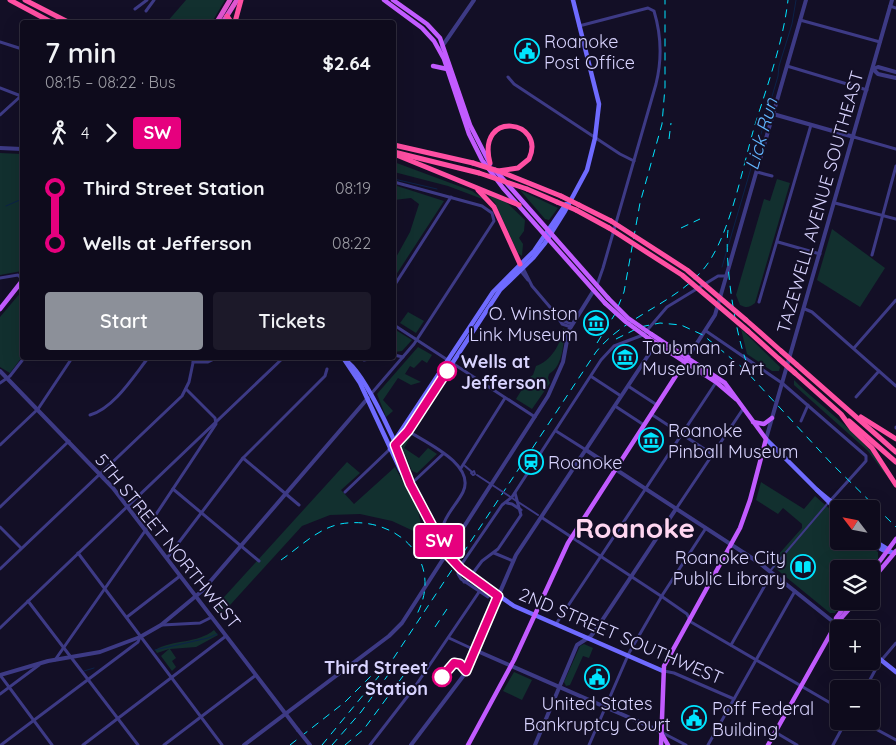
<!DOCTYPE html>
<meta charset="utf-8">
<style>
body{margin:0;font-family:Quicksand,sans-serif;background:#1c1929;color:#f1f3f6;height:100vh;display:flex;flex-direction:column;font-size:19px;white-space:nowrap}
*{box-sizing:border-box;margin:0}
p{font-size:16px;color:#9b9ba3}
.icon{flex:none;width:28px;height:28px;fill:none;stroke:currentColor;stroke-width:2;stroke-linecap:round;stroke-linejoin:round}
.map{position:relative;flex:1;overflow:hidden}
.drawer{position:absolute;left:20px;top:20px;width:376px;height:340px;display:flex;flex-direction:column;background:#0e0b1c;border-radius:5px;box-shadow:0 5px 20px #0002,0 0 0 1px #2e2b3b}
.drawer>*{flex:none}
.badge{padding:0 10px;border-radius:4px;font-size:18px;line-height:32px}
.needle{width:32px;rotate:302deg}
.buttons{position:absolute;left:830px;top:500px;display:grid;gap:10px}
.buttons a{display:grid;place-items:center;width:50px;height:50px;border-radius:5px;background:#0e0b1c;box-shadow:0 5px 20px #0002,0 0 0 1px #2e2b3b;font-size:25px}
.map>.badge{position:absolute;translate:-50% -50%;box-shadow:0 0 0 2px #fff}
.legs{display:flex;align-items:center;gap:8px;height:55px;padding:0 25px;font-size:16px}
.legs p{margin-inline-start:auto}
.headline{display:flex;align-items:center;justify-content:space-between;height:85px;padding:0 25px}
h1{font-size:28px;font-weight:600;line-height:38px}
.cta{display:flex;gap:10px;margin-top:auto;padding:10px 25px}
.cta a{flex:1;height:58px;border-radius:5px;background:#8c9099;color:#fff;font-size:20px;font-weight:600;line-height:58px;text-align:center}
.cta a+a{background:#1c1929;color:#f1f3f6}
ul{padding:0 25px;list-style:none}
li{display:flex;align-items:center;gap:18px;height:55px;font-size:19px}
li i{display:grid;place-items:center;width:8px;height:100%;margin:0 6px;background:currentColor}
li i::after{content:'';width:12px;height:12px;margin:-6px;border:4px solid;border-radius:50%;background:#0e0b1c}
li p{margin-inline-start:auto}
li:first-child i{background:linear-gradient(#0000 50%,currentColor 0)}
li:last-child i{background:linear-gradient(currentColor 50%,#0000 0)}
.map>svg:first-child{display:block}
</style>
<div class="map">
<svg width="896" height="745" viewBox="0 0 896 745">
<rect width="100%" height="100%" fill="#130f26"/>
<!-- green -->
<g fill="#12302f">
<path d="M186,0H225L212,22H167Z"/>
<path d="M0,153L22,154V271L0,275Z"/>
<path d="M394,162L472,191L485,200L448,186L394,172Z"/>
<path d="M777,179L790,183L755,303C749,308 746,308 740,305L736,295L764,199L770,201Z"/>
<path d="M394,185L444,201L394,278V261L410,232L419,204L411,198L394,200Z"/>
<path d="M520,190L558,208L549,220L545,219Z"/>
<path d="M486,193L504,200L525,220L524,231L519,238L523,244L522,256L518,253L495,203Z"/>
<path d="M832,229L885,268L860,307L817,280Z"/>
<path d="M22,291V357L10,373L0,367V317Z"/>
<path d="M408,312L424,321L416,333L400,323Z"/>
<path d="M563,328L566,330C562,345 564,365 549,374L548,378L550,383L532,409L516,399L526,383L524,381L533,375L536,366C550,362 562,343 563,328Z"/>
<path d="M394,329L412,340L402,351L394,352Z"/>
<path d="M741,329L780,367L779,371H772L747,354Z"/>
<path d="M418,347L432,355L427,363L422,360L414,368L410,366L405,374L421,382L411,385L398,378L383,400L393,411L386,417L377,394Z"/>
<path d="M794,380C820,407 873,442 886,475L868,451L794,385Z"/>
<path d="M411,436L404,448L419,458L428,448L437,454L417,473L412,471L402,447L408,437Z"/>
<path d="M347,462L360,473L341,490L354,504L395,467L418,510L422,529L420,534L392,521L360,514L330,515L302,526L221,615L215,607Z"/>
<path d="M761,482L804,509L815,496L839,517V541H862L878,552V559L870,569H839V601H844L835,613H830L770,564L802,528V524L783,508L778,514L756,500Z"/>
<path d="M214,630L218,635L196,647L170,649L176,658L172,661L176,667L172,671L161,656L169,649L157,653L155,650C174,639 197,644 214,630Z"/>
<path d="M584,644L593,648L589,658L583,656L570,685L566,686L564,682L580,646Z"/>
<path d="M514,672L532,680L522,700L503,691Z"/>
</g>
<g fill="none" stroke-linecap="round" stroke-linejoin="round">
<!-- stream -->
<g stroke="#0c2248" stroke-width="1">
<path d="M394,179L437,189"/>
<path d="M6,206L22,199"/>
<path d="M722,267L778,76L779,66L792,24L796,0"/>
<path d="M155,650L208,638L217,634"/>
<path d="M84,671L94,668"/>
</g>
<!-- pedestrian -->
<g stroke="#3d3a85" stroke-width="2">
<path d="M465,466L472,472"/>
<path d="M474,471L475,474L473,475L471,473Z"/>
<path d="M770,571L828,503"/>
</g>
<!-- minor -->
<g stroke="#3d3a85" stroke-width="3">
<path d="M890,6L896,8"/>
<path d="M135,9L147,0"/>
<path d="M146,11L154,0"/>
<path d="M800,20L880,42"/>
<path d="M579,26L648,8L654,11C661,34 662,60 656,84L603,268L597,285"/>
<path d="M0,42L22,49"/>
<path d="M787,66L867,90"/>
<path d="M508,77L514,84L620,154L634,161"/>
<path d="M0,88L21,96"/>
<path d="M0,115L22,95"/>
<path d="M854,137L896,149"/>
<path d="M757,172L772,176"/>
<path d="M835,203L896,219"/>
<path d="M778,242L820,254"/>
<path d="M872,255L896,166"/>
<path d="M523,268L532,286L555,313L562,324L571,327"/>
<path d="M520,270L528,280"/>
<path d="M0,278L18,275L22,279"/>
<path d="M394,286L451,197"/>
<path d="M759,302L811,125"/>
<path d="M805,309L812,312L896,386"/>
<path d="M561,320L572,324"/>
<path d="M394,325L535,417"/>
<path d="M706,331L782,383L866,456V461L830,501"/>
<path d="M854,348L896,300"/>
<path d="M394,355L403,357"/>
<path d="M364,360L374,358"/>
<path d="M193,362H208L216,358"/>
<path d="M592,377L621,396"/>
<path d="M0,383L10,376L24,358"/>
<path d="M628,386L657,405"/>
<path d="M371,394L414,344L494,221L492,213L482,206L394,182"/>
<path d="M856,397L879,371"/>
<path d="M615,406L644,425"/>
<path d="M651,414L712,454"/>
<path d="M90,415C114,408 133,377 148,358"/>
<path d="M801,421L808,405"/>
<path d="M896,428V427"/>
<path d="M408,431C427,443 476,465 463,492C457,504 446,514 443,526L445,532L455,540"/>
<path d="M556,431L586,450"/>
<path d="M0,445L38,409L72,358"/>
<path d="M243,458L299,505"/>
<path d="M461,468L505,398"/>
<path d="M411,484L443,454"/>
<path d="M173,489L259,561"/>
<path d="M345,492L390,449"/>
<path d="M507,503L512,504L521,510"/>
<path d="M0,507L69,441"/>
<path d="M676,509L743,409"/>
<path d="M541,517L664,598L687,614L691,622L839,708"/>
<path d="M0,527L21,548"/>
<path d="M78,553L222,745"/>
<path d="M494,553L513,561"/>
<path d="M167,558L243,458L325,376L327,369"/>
<path d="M0,569L182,396L189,382L194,358"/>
<path d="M464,582L467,581L482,561L498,549L521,515L515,493"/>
<path d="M488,597L461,579L458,574L459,568L502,505L512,497L601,360L614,346L643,335L667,307L718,276H726"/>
<path d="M28,601L138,745"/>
<path d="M127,617L180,576"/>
<path d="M556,624L717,381"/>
<path d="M162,625L200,623L212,617"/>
<path d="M0,628L283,358"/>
<path d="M449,638L475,650"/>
<path d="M731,645L772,573"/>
<path d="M55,660L145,531L216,424L215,418L186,389"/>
<path d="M664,671L674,673L734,699"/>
<path d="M0,675L52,745"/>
<path d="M865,689L879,663L896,643"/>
<path d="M0,694L39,665"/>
<path d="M861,721L896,740"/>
<path d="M661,732L686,745"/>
<path d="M775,732L797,745"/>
<path d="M1,745L138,642L140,637"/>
<path d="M83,745L226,636"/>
<path d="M164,745L256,675"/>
<path d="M370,745L414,688L479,592"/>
<path d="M589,745L629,653L663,594L706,528"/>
<path d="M708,745L795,591"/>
<path d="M833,745L846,721"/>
</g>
<!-- tertiary -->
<g stroke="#3d3a85" stroke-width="4">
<path d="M441,48L474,0"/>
<path d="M873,69L878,74L896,78"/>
<path d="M873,69L878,67L896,72"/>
<path d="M773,114L854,137"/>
<path d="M0,148L22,149"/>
<path d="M688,357L715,315L806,0"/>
<path d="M0,371L113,488L298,730"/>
<path d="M766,439L892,0"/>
<path d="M586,450L758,562L836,624"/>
<path d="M475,650L660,731"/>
<path d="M0,675L48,661L100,652L140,637L161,625L202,591L368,398"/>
<path d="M244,745L389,636L402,623L548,396L563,362L569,330L594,290"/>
<path d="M411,745L464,675L516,555L659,339"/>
<path d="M535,745L577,645L591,636L597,628L676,509"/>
</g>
<!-- secondary -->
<g stroke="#6f6bff" stroke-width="4.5">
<path d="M344,359L360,383L400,469L420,501"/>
<path d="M346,361C364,371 406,461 410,483"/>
<path d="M766,439L839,512"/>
<path d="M391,446L493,292L534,251L566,204"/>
<path d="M390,449L408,431L500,290L533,258L545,243L565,211L587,170L595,138L599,104L573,0"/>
<path d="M817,490L840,509"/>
<path d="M871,539L889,550"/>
<path d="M868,541L883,550L894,553"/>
<path d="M473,578L514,606L663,671"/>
<path d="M836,624L842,629"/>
<path d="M871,652L896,672"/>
</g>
<!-- primary -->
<g stroke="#c25bff" stroke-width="4.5">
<path d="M384,0L422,28L434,41L444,59L469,134L482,160L503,188L605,303"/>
<path d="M393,0L427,24L440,38L470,125L490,164"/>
<path d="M433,66L447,69"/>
<path d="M495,170L608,298"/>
<path d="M0,309L22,281"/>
<path d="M651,334L725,383L766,439L750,500L740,528L664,666L661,745"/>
<path d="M648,338L716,382L736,399"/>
<path d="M753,422L764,424L772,418"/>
<path d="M871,573L896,539"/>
<path d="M871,581L896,551"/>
<path d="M836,624V618L849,601"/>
<path d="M660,731L668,745"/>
<path d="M468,745L514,660L568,543L688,357"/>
<path d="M768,745L836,624L856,601"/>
</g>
<!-- trunk -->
<g stroke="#e055d1" stroke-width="5">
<path d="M217,22L230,0"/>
<path d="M223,22L237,0"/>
</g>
<!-- motorway -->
<g stroke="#ff4fa3" stroke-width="5">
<path d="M10,0L51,22"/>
<path d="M25,0L68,22"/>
<path d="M227,16L231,22"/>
<path d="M134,22H147"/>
<path d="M235,22L241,0"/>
<path d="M394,145L473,163"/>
<path d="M394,152L479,173"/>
<path d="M394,154L519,205"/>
<path d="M490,163C476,109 547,120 529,159L518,168L498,171"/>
<path d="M501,172L561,196"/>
<path d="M527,189L557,202"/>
<path d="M478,190L494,207L520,264"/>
<path d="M579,205L611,221"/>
<path d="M576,210L609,228"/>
<path d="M746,320L781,351"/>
<path d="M748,331L779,359"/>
<path d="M797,365L896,452"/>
<path d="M795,373L841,414L852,429L872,448L896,485"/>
<path d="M861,417L896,439"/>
<path d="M849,421L896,462"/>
</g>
<!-- rail -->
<g stroke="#00e5ff" stroke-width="1" stroke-dasharray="8 6" stroke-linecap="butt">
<path d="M669,139L671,123"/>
<path d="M681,228L700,219"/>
<path d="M728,230C724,261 736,345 751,372"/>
<path d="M616,339L640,327L660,323L681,325L703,335L744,369L831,463L896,527"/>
<path d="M597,343L615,314L624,292L640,203L662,124L665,87V0"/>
<path d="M281,560C300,547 317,529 340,524C395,514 445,560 417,614"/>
<path d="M435,627L447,609"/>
<path d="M290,745L345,702L371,676"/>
<path d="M322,745L393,659L596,352C624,317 671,305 701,272C729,242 742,169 754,128C767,86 783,43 788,0"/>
<path d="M332,745L361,712L388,675"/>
<path d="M345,745L364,729L403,676"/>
</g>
<!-- pedestrian-bridge -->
<path stroke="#3d3a85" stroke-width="2" d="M477,475L538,515"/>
<!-- tertiary-bridge -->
<path stroke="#3d3a85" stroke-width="4" d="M298,730L310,745"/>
<!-- secondary-bridge -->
<path stroke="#6f6bff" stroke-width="4.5" d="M420,501L447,554L473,578"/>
<!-- primary-bridge -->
<g stroke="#c25bff" stroke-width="4.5">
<path d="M608,298L628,318L651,334"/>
<path d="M605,303L626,322L648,338"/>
</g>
<!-- motorway-bridge -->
<g stroke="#ff4fa3" stroke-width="5">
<path d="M473,163L498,171"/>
<path d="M479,173L527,189"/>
<path d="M561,196L579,205"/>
<path d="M557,202L576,210"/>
<path d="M611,221L687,270L746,320"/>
<path d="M609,228L682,275L748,331"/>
<path d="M781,351L797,365"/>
<path d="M779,359L795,373"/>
</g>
</g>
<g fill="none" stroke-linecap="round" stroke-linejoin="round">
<defs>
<path id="line-1" d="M442,677L454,663L460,664L466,671L498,596L461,569L447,554L410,484L395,445L408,431L447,371"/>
</defs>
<!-- line-1 casing -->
<use href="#line-1" stroke="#fff" stroke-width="11"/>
<!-- line-1 -->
<use href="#line-1" stroke="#e6007e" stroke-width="8"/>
</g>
<!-- icons -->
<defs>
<symbol id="civic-ring" viewBox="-11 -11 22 22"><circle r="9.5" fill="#130f26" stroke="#00e5ff" stroke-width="1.5"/><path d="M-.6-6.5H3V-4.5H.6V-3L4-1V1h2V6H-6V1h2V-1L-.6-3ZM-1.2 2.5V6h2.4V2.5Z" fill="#00e5ff"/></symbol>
<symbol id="museum-ring" viewBox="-11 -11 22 22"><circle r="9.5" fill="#130f26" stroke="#00e5ff" stroke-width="1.5"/><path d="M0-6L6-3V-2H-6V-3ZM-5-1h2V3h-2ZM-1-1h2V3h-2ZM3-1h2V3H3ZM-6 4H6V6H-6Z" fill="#00e5ff"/></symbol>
<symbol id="station-ring" viewBox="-11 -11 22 22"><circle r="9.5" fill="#130f26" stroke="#00e5ff" stroke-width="1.5"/><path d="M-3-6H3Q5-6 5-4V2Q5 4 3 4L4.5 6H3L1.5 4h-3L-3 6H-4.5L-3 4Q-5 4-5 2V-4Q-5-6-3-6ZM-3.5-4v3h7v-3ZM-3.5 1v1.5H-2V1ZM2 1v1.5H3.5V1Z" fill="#00e5ff"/></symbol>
<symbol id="library-ring" viewBox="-11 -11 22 22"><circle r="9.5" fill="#130f26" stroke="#00e5ff" stroke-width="1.5"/><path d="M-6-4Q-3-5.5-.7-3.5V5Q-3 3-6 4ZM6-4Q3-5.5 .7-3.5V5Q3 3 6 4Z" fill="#00e5ff"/></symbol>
</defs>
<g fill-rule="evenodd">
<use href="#civic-ring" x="513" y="37" width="28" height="28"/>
<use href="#museum-ring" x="582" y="309" width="28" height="28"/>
<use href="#museum-ring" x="611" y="343" width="28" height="28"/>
<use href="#museum-ring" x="637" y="426" width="28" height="28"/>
<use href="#station-ring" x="517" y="448" width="28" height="28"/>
<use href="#library-ring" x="789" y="553" width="28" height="28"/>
<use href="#civic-ring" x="583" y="663" width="28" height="28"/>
<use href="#civic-ring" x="680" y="704" width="28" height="28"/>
</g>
<!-- markers -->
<g fill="#fff" stroke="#e6007e" stroke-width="2.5">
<circle cx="447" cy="371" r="9"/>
<circle cx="442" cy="677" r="9"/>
</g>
<g text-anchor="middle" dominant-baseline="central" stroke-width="4" stroke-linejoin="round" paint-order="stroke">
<!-- poi labels -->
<g font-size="18" fill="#d9d4ff" stroke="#130f26" text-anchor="start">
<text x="544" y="41">Roanoke<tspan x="544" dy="21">Post Office</tspan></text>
<text x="578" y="313" text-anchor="end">O. Winston<tspan x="578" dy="21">Link Museum</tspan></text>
<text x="642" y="347">Taubman<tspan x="642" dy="21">Museum of Art</tspan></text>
<text x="668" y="430">Roanoke<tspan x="668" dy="21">Pinball Museum</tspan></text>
<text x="548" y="462">Roanoke</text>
<text x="786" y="557" text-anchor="end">Roanoke City<tspan x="786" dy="21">Public Library</tspan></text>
<text x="597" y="703" text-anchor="middle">United States<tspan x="597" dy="21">Bankruptcy Court</tspan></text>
<text x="712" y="708">Poff Federal<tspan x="712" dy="21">Building</tspan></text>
</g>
<!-- street labels -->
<g font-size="18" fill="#d9d4ff" stroke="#130f26">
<text transform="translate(820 202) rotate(-74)">TAZEWELL AVENUE SOUTHEAST</text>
<text transform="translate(168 541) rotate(51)">5TH STREET NORTHWEST</text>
<text transform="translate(621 636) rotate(23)">2ND STREET SOUTHWEST</text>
</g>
<!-- stop labels -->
<g font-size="18" font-weight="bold" fill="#d9d4ff" stroke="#130f26" text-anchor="start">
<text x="461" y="361">Wells at<tspan x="461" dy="21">Jefferson</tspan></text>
<text x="428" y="667" text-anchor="end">Third Street<tspan x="428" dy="21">Station</tspan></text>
</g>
<!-- water labels -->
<g font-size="19" font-style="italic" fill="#62b6ff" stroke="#130f26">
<text transform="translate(761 134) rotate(-74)">Lick Run</text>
</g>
<!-- town labels -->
<g font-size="28" font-weight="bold" fill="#ffd6f0" stroke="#130f26">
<text x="635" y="527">Roanoke</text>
</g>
</g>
</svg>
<div class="buttons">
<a><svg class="needle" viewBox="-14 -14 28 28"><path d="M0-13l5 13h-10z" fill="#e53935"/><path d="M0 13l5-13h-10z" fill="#9b9ba3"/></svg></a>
<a><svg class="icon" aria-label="layers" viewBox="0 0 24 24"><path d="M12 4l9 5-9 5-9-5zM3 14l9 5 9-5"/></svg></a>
<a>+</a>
<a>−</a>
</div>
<b class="badge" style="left:439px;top:541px;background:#e6007e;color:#fff">SW</b>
<section class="drawer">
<div class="headline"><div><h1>7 min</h1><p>08:15 – 08:22 · Bus</p></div><b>$2.64</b></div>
<div class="legs"><svg class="icon" aria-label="walk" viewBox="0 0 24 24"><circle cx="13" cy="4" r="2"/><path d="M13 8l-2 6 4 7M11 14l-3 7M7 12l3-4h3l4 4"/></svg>4<svg class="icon" aria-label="forward" viewBox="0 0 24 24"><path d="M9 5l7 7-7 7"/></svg><b class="badge" style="background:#e6007e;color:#fff">SW</b></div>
<ul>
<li><i style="color:#e6007e"></i><b>Third Street Station</b><p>08:19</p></li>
<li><i style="color:#e6007e"></i><b>Wells at Jefferson</b><p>08:22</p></li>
</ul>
<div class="cta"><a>Start</a><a>Tickets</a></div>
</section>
</div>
